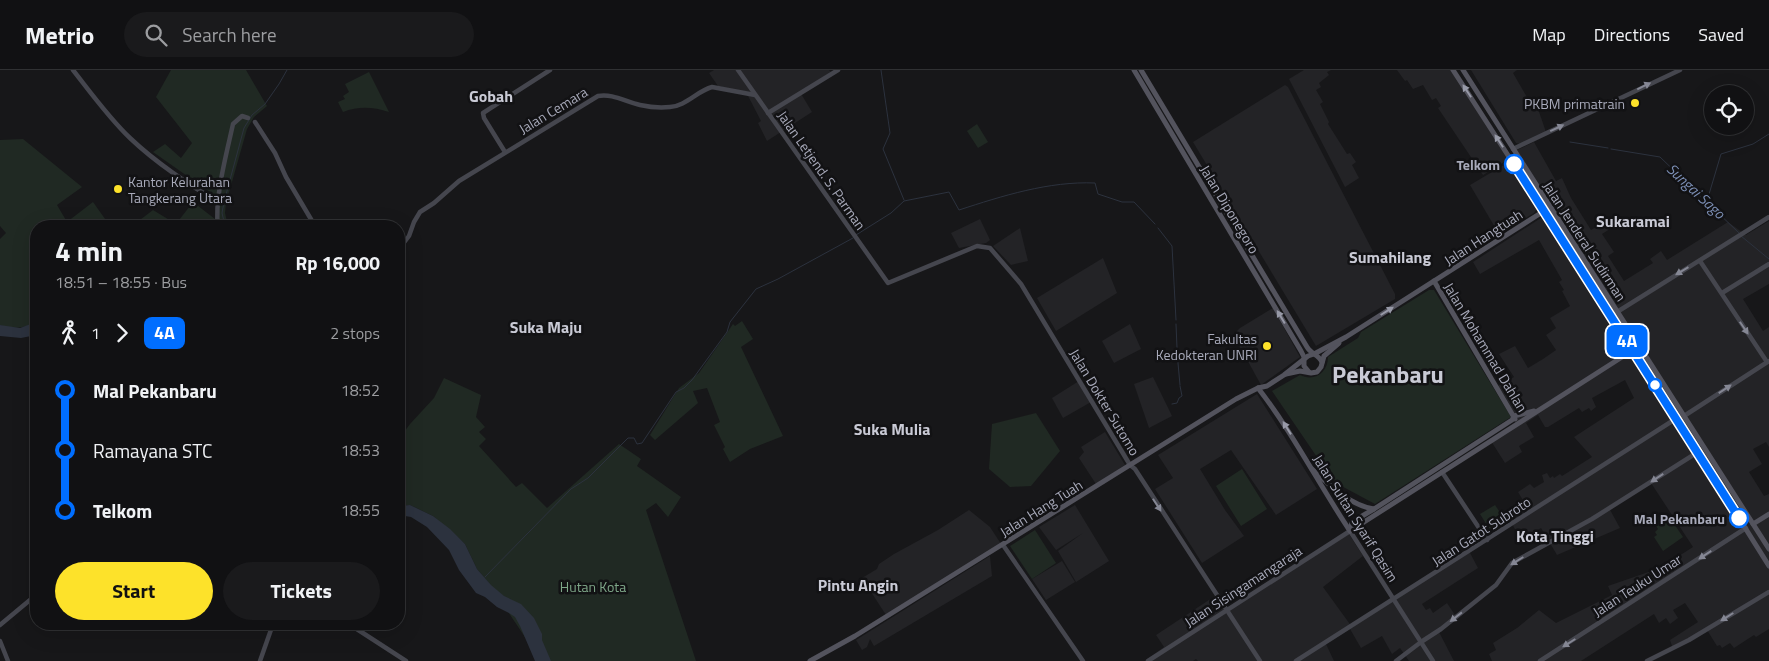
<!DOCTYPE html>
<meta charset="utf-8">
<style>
body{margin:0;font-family:"Titillium Web",sans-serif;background:#1a1a1c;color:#f1f3f6;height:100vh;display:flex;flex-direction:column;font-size:19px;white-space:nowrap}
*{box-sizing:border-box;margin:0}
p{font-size:16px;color:#9c9da0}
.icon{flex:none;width:28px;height:28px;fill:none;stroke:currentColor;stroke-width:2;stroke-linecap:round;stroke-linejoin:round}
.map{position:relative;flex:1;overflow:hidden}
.details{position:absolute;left:30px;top:150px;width:375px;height:410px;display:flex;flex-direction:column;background:#111113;border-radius:20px;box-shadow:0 5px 20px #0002,0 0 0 1px #303133}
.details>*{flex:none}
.badge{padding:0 10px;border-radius:8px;font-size:18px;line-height:32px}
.tools{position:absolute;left:1704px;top:15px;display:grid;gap:10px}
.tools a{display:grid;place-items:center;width:50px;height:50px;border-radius:50%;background:#111113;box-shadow:0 5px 20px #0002,0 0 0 1px #303133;font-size:25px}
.map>.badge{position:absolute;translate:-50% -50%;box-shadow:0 0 0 2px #fff}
.legs{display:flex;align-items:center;gap:8px;height:55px;padding:0 25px;font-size:16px}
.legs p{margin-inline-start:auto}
.headline{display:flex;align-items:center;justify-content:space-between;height:85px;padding:0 25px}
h1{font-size:28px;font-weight:700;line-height:38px}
.primary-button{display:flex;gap:10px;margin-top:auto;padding:10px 25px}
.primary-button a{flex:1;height:58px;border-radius:30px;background:#fde22a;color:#111;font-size:20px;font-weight:700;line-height:58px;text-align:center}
.primary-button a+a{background:#1a1a1c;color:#f1f3f6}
ul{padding:0 25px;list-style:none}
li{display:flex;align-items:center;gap:18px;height:60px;font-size:19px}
li i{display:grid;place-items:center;width:8px;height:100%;margin:0 6px;background:currentColor}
li i::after{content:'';width:12px;height:12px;margin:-6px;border:4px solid;border-radius:50%;background:#111113}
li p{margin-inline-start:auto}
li:first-child i{background:linear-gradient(#0000 50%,currentColor 0)}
li:last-child i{background:linear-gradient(currentColor 50%,#0000 0)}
header{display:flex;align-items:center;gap:30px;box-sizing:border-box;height:70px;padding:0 25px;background:#111113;border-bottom:1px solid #303133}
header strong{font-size:24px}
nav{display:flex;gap:28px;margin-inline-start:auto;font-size:18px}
.search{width:350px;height:45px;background:#1a1a1c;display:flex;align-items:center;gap:12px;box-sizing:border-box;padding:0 18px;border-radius:28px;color:#9c9da0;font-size:19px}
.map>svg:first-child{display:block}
</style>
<header>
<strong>Metrio</strong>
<div class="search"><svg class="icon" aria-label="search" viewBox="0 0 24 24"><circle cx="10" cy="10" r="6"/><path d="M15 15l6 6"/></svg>Search here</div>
<nav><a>Map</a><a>Directions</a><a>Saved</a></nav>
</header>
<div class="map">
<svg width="1769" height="591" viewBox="0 0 1769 591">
<rect width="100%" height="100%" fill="#171719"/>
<!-- built -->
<g fill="#232326">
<path d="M714,0H829L831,2L800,22L812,42L767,71L758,53L761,51L746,22L718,16L709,3Z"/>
<path d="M1304,0H1331L1327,2L1329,5L1319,13L1321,17L1316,20L1323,32L1320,34L1329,52L1328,54L1347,84L1350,83L1356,92L1352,95L1359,108L1345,117L1289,9Z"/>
<path d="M1397,0H1454L1509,89L1483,105L1438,38L1441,36L1436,28L1432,30L1423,15L1413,19L1407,10L1405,11Z"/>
<path d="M1471,0H1517L1513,3L1528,29L1536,33L1546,62L1520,74L1516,73Z"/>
<path d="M1285,15L1288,17L1395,224V229L1316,276L1193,72Z"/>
<path d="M1534,72L1556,111L1562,108L1571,128L1591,160L1608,150L1613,157L1602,164L1614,182L1608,186L1624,211L1653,193L1650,189L1661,181L1667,190L1728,152L1746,165L1769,151V214L1743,229L1763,261L1769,257V377L1766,372L1753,379L1762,394L1749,402L1764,426L1769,424V559L1756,567L1754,565L1734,578L1730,573L1722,578L1720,575L1717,576L1707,560L1673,579L1670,570L1698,552L1685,533L1673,540L1678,548L1670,554L1666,548L1659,553L1654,544L1581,591H1492L1489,584L1496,580L1493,573L1517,558L1539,540L1556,553L1612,525L1608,516L1660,498L1693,477L1651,413L1609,438L1620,458L1557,485L1541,458L1521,470L1506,443L1524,432L1518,422L1530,414L1534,418L1544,412L1542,405L1547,403L1550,408L1553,406L1554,408L1560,404L1562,406L1592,387L1574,367L1634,328L1625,310L1592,328L1596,337L1591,341L1589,338L1582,342L1579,338L1548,357H1545L1538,345L1526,353L1534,367L1519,376L1522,382L1505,393L1491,371L1518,354L1496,317L1514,307L1499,284L1515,276L1528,298L1543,289L1556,280L1546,265L1556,258L1550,248L1570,236L1562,221L1564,220L1559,212L1562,210L1539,170L1480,204L1473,192L1550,142L1513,82Z"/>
<path d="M1509,92L1537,136L1536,140L1534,143L1499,164L1470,115Z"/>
<path d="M980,149L990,170L986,173L959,178L951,163Z"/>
<path d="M1020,158L1028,191L1011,195L993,176Z"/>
<path d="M1103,188L1117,223L1056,261L1037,228Z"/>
<path d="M1273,238L1300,287L1261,315L1234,266L1236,262L1240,258Z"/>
<path d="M1130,254L1141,279L1114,293L1102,271Z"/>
<path d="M1153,307L1172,346L1149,358L1134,314Z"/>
<path d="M1079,311L1091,332L1063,348L1052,328Z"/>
<path d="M1257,324L1317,419L1276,445L1231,380L1200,399L1225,440L1244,466L1202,493L1155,419L1173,408L1158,385Z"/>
<path d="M1105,362L1125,395L1096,414L1079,388L1084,382L1081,377Z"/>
<path d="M1075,435L1109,491L1076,512L1058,481L1083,463L1056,480L1039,457Z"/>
<path d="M969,440L990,457L1001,474L886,545L862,508L877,499L879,494L894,484L938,460Z"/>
<path d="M1349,464L1363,486L1323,517L1352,557L1469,481L1478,498L1422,534L1426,540L1430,538L1433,543L1447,533L1457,548L1439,562L1454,591H1409L1400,578L1392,584L1382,566L1361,578L1350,559L1326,574L1334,591H1198L1196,589L1193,591H1153L1150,587L1164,577L1156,565L1215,526L1226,542Z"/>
<path d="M990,486L992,506L874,576L870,569L867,577L862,580L856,570Z"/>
<path d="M1062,491L1075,512L1046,530L1032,509Z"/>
</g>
<!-- green -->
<g fill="#202923">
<path d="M171,0H246L267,36L254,47L247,59L226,133L225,143L228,156H132L153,140L176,154L193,132L215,149L217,127L153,82L165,74L181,88L192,73L156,27Z"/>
<path d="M369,2L389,42C373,37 359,36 343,42L338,32L345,29L343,26L349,22L345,14Z"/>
<path d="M977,54L988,72L978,78L967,61Z"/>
<path d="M23,69L82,117L57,135L67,152L93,132L110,156H36V252C25,259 13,259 0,255V169L6,163L0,156V70Z"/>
<path d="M1429,220H1434L1511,347L1375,434L1334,412L1272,321L1300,305C1314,312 1328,303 1328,287L1358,268L1361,262Z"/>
<path d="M742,251L753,269L741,277L783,366L750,379L730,392L723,379L725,377L714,355L720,352L707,318L693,321L698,333L655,370L650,365L679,318L699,303L733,254L735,256Z"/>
<path d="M444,308L481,325L476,347L485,357L479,362L486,369L479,376L516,417L522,413L547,438L619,374L641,389L637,396L681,427L668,447L656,433L646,440L696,591H541L488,512L477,499L465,474L433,446L410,435L399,436V369L410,354L434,328Z"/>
<path d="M1036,343L1060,381L1031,416L1010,417L989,399L992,354Z"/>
<path d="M1242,399L1267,439L1241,456L1216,416Z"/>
<path d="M1495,435L1505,450L1490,460L1480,444Z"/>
<path d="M1660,446L1664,452L1670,448L1683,467L1663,481L1654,467L1657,465L1655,462L1658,459L1653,451Z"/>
<path d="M1035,460L1056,493L1032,509L1010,476Z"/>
</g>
<!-- water -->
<g fill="#2c323e">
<path d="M36,252V265L21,268L0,266V255L20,258Z"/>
<path d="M410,435L433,446L450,459L465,474L477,499L491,515L504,526L521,534L534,548L542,564V570L551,591H535L520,556L515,547L509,543L497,537L485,527L476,523L459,500L449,480L427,457L411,447L399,445V436Z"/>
</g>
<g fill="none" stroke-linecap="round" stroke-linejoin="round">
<!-- stream -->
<g stroke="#2c323e" stroke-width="1">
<path d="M881,0L890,63L883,79L904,130"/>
<path d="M1570,72L1608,78"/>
<path d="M1611,79L1660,87L1739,163"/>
<path d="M1707,131L1721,84L1753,74L1769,64"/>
<path d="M225,156L222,143L224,132L244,58L252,45L265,34L279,14L287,0"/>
<path d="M1158,158L1172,176L1176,250"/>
<path d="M856,165L891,143L904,131L949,122L959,140C1002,126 1049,111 1095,113L1098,124L1122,132H1134L1155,154"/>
<path d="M1741,166L1769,189"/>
<path d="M1176,254L1177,278"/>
<path d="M1177,282L1180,315"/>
<path d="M1172,334L1177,333L1179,328L1182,326L1180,316"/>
<path d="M485,507L571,419L588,408L628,368H634L637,374L642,373L676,322L684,318L692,310L727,262L730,252L756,219L778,209L853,168"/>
</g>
<!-- secondary -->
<g stroke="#45464e" stroke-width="4.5">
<path d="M73,0C91,23 109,48 130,68C154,91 190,116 219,132"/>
<path d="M738,0L888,213L977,176L990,178L1021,214L1130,395L1135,399L1260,591"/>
<path d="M768,43L838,0"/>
<path d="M255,52L275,83L286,107L315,156"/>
<path d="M1513,79L1680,0"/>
<path d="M505,82L484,48L483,43L550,0"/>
<path d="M218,156C214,129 227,82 233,54L242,46L248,48"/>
<path d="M399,179L409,166L414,152L420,142L434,133L459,111L598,26C612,23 626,32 640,35C649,37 661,38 670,37C686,36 697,21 712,17L755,25"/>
<path d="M1700,191L1767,292"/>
<path d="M1722,223L1769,194"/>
<path d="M1617,242L1769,147"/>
<path d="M1684,346L1769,291"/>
<path d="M1442,402L1487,470"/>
<path d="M1003,475L1083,591"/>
<path d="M349,554L406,591"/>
<path d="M0,555L36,525"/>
<path d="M0,571L8,591"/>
<path d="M260,591L273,554"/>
<path d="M1148,591L1350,461L1433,591"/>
<path d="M1296,591L1677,348"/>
<path d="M1396,591L1421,572L1441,559L1496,515L1512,493L1592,449L1698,382"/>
<path d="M1540,591L1746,458"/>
<path d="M1647,591L1689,570L1769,522"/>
</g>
<!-- primary -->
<g stroke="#53535d" stroke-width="5">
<path d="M1134,0L1301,281L1304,287V296L1309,302"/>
<path d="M1141,0L1307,277C1311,284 1319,285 1322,292"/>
<path d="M1453,0L1638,287L1769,496"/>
<path d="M1463,0L1769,479"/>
<path d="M1434,211L1515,349"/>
<path d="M1286,304L1300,301L1311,303L1317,302L1321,297L1324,286L1339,273"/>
<path d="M1258,318C1293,363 1318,413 1350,461"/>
<path d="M1312,399C1328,414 1351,436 1374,439L1512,350L1514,346L1534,341"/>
<path d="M1753,454L1769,444"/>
<path d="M1350,460L1352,452L1374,439"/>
<path d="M1350,461L1633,280"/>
<path d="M810,591L855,566L1236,329L1258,318L1267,316L1284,305L1308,286L1314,284L1346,267L1544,141"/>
</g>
</g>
<!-- one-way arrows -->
<defs><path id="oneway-solid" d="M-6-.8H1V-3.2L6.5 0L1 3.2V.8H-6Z" transform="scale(1.25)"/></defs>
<g fill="#858794">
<use href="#oneway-solid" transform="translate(1644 16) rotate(-26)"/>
<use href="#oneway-solid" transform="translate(1557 58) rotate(-25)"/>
<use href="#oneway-solid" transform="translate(1682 201) rotate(149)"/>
<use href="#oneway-solid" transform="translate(1744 258) rotate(56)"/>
<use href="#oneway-solid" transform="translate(1725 319) rotate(-33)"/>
<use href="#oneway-solid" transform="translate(1657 408) rotate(147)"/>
<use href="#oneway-solid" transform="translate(1157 435) rotate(57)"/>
<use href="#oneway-solid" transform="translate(1705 485) rotate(147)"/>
<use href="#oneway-solid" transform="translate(1517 491) rotate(148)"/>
<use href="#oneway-solid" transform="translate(1456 547) rotate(142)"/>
<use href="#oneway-solid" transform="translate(1727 547) rotate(148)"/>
<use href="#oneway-solid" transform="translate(1569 573) rotate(148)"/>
</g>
<g fill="#9799a7">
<use href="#oneway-solid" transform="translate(1467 21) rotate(-123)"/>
<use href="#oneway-solid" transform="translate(1499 71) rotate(-123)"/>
<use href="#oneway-solid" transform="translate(1387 241) rotate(-32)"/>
<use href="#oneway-solid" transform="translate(1281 247) rotate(-121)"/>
<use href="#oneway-solid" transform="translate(1287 358) rotate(-122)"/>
</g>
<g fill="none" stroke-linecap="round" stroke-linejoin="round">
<defs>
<path id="line-1" d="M1514,94L1739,448"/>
</defs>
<!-- line-1 casing -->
<use href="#line-1" stroke="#fff" stroke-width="11"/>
<!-- line-1 -->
<use href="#line-1" stroke="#006eff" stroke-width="8"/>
</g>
<!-- markers -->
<g fill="#fde22a" stroke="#121214" stroke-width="2">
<circle cx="1635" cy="33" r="5"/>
<circle cx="118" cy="119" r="5"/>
<circle cx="1267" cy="276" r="5"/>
</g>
<g fill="#fff" stroke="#006eff" stroke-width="2.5">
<circle cx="1514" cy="94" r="9"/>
<circle cx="1655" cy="315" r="6"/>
<circle cx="1739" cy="448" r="9"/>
</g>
<g text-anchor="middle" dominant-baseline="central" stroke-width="5" stroke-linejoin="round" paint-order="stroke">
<!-- poi labels -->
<g font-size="14" fill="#a8aaba" stroke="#121214" text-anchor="end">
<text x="1625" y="33">PKBM primatrain</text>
<text x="128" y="111" text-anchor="start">Kantor Kelurahan<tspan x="128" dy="16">Tangkerang Utara</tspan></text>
<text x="1257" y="268">Fakultas<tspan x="1257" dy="16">Kedokteran UNRI</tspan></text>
</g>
<!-- street labels -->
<g font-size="14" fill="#a8aaba" stroke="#121214">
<text transform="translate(553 40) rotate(-31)">Jalan Cemara</text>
<text transform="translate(822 100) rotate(55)">Jalan Letjend. S. Parman</text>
<text transform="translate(1230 139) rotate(59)">Jalan Diponegoro</text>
<text transform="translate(1483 167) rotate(-33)">Jalan Hangtuah</text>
<text transform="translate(1585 171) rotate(57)">Jalan Jenderal Sudirman</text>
<text transform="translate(1486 277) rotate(59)">Jalan Mohammad Dahlan</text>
<text transform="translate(1105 332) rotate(59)">Jalan Dokter Sutomo</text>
<text transform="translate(1041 438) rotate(-32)">Jalan Hang Tuah</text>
<text transform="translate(1356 448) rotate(58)">Jalan Sultan Syarif Qasim</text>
<text transform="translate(1481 461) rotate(-33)">Jalan Gatot Subroto</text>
<text transform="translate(1637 515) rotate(-33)">Jalan Teuku Umar</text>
<text transform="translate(1243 516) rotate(-33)">Jalan Sisingamangaraja</text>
</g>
<!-- stop labels -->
<g font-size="14" font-weight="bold" fill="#a8aaba" stroke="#121214" text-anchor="end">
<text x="1500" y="94">Telkom</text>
<text x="1725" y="448">Mal Pekanbaru</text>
</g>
<!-- park labels -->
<g font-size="14" fill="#7ea688" stroke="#121214">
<text x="593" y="516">Hutan Kota</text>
</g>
<!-- water labels -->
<g font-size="15" font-style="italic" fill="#7d90b7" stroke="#121214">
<text transform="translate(1696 121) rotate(43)">Sungai Sago</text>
</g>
<!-- quarter labels -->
<g font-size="16" font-weight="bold" fill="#c9cad5" stroke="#121214">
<text x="491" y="26">Gobah</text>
<text x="1633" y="151">Sukaramai</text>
<text x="1390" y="187">Sumahilang</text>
<text x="546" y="257">Suka Maju</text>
<text x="892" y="359">Suka Mulia</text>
<text x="1555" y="466">Kota Tinggi</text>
<text x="858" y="515">Pintu Angin</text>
</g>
<!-- town labels -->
<g font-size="24" font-weight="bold" fill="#c9cad5" stroke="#121214">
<text x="1388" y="304">Pekanbaru</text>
</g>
</g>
</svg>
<div class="tools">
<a><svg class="icon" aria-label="locate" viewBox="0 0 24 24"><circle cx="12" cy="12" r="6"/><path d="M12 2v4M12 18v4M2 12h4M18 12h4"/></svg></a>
</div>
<b class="badge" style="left:1627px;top:271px;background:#006eff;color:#fff">4A</b>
<section class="details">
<div class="headline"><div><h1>4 min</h1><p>18:51 – 18:55 · Bus</p></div><b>Rp 16,000</b></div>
<div class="legs"><svg class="icon" aria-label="walk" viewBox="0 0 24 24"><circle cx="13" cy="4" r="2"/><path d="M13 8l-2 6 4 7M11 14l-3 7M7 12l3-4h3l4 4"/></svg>1<svg class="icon" aria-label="forward" viewBox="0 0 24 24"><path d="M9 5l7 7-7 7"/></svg><b class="badge" style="background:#006eff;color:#fff">4A</b><p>2 stops</p></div>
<ul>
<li><i style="color:#006eff"></i><b>Mal Pekanbaru</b><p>18:52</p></li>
<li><i style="color:#006eff"></i><span>Ramayana STC</span><p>18:53</p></li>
<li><i style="color:#006eff"></i><b>Telkom</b><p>18:55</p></li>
</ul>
<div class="primary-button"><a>Start</a><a>Tickets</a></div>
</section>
</div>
